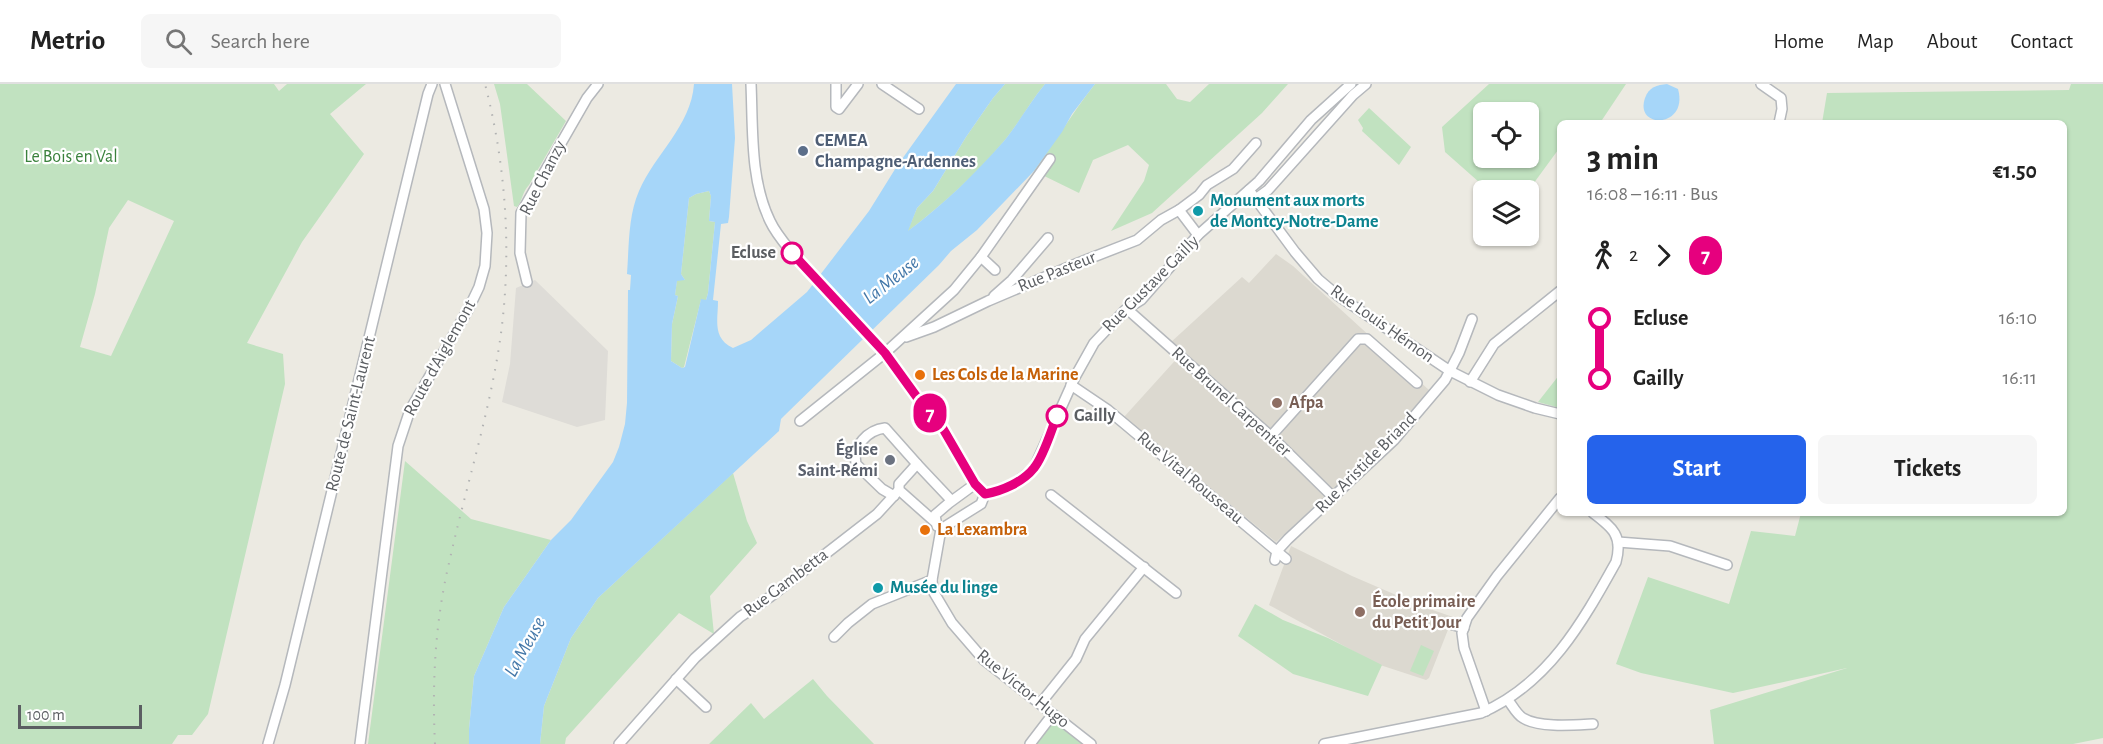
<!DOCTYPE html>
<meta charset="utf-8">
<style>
body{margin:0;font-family:"Alegreya Sans",sans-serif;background:#f6f6f6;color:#222;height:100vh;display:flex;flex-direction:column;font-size:22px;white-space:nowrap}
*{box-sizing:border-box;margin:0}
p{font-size:20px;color:#767676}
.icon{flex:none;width:33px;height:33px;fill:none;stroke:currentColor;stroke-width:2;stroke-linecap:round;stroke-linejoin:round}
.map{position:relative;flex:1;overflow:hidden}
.panel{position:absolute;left:1557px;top:36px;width:510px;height:396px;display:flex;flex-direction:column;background:#fff;border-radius:9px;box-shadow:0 2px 4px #0004}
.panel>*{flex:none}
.badge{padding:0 12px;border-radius:20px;font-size:21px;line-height:39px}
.buttons{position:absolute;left:1473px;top:18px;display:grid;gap:12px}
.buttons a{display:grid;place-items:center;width:66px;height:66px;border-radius:9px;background:#fff;box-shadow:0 2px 4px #0004;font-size:30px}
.scale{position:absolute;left:18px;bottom:15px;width:124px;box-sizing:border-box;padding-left:6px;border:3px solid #5b5e62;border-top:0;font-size:16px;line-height:21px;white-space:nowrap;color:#5b5e62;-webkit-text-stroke:4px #fff;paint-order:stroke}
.map>.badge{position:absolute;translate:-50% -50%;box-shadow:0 0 0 3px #fff}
.legs{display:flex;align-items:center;gap:9px;height:66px;padding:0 30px;font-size:20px}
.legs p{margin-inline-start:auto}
.overview{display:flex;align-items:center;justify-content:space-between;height:102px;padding:0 30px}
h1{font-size:33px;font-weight:700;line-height:45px}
.button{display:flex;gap:12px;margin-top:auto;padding:12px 30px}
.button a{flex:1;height:69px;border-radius:9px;background:#2563eb;color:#fff;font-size:24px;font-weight:700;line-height:69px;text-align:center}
.button a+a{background:#f6f6f6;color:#222}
ul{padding:0 30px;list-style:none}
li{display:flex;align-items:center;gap:21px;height:60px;font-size:22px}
li i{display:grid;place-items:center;width:9px;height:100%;margin:0 8px;background:currentColor}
li i::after{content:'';width:15px;height:15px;margin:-8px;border:4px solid;border-radius:50%;background:#fff}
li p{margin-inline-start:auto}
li:first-child i{background:linear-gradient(#0000 50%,currentColor 0)}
li:last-child i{background:linear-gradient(currentColor 50%,#0000 0)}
header{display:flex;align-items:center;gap:36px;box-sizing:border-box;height:84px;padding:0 30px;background:#fff;border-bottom:2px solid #e0e0e0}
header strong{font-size:28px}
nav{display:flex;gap:33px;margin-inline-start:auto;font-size:21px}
.search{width:420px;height:54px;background:#f6f6f6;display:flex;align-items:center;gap:15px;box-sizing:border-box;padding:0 21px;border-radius:9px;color:#767676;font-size:22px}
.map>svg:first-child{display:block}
</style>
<header>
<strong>Metrio</strong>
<div class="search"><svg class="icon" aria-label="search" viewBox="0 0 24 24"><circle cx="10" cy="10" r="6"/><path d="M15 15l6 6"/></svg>Search here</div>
<nav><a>Home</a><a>Map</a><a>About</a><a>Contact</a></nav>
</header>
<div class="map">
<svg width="2103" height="660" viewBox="0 0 2103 660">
<rect width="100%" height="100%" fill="#eceae2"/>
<!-- industrial -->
<path fill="#dedcd7" d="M535,196L608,267L605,336L577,343L502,318L510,280L516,204Z"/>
<!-- education -->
<g fill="#dcd9d0">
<path d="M1276,170L1293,182L1429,306L1388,355L1276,458L1124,333L1181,270L1170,259L1242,193L1249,199Z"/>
<path d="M1291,462L1352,492L1424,523L1453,533L1429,594L1426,596L1377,580L1269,521Z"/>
</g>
<!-- green -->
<g fill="#c1e2c0" fill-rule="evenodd">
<path d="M0,0H274L279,7L287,0H366L330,30L364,70L302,158L247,259L283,270L285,300L208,630L192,651H178L172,660H0ZM128,116L174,137L111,272L80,263L95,210L109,144Z"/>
<path d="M494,0H527L566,37L529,101C522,108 523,116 517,123L514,122L500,20Z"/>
<path d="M1005,0H1045C1030,18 1019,39 1005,56C978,89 941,122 907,148L917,124L933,107L966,53L993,14Z"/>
<path d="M1095,0H1166L1177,15L1190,18L1209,0H1288L1262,29L1152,129L1111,147L1144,97L1149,81L1128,61L1093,76L1079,109L1034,87C1055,58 1073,28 1095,0Z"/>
<path d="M1489,0H1626L1600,39H1560V67L1558,66L1528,107L1488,106L1445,68L1442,43ZM1484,28H1528V74H1484Z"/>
<path d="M2071,0H2103V654L2073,660H1714L1710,626L1847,584L1733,609L1641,589L1616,580L1648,493L1729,520L1751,447L1795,452L1801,429H2064V39H1822L1827,9L2069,6Z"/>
<path d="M1369,24L1411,63L1399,81L1362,47L1363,44L1358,36Z"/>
<path d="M709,107L711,112L709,137L715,138L708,209L706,216H701L684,283L682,284L671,277L672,240L678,212L675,211L677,196H685L681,190L689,114L696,110Z"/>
<path d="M1560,290V324L1538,318Z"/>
<path d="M405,377L471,435L551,456L504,523L474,592L469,645V660H368Z"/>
<path d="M733,389L747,437L757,459L710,512L714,550L679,529L566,654L565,660H540L544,622L571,554L598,514Z"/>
<path d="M1255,520L1283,536L1328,554L1382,581L1368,612L1293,590L1238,552Z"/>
<path d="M1421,561L1434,567L1423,592L1410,587Z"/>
<path d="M813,595L827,612L874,660H709L751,619L764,635Z"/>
<path d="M1052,636L1083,660H1033Z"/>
</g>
<!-- water -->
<g fill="#a6d6f9" fill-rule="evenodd">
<path d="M694,0H732L735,54L729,133L728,139L721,140L713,216L718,217C718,236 712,254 733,264L751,256L807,208L869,127L897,82L956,0H1005L993,14L966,53L933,107L917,124L908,147C943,121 975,90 1004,57C1018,40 1030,18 1045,0H1095L1072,30L1062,48L1034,87L977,146L951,167L939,181L785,331L781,335L779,347L598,514L571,554L544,622L540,660H469V645L474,592L504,523L551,456L571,436L613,378L619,363L625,340L627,319L628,206H630L631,191L627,190C629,163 628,132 639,107C655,70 691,42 694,0ZM709,107L711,112L709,137L715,138L708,209L706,216L701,215L685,283L682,284L671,277L672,240L678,212L675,211L677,197L685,196L681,190L689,114L696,110Z"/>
<path d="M1667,0L1678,5C1689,44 1634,46 1645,14C1649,3 1657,1 1667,0Z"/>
</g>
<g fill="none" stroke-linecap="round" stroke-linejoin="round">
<defs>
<g id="minor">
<path d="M751,0C753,45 750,96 770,137C776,150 786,161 794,171L885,269L921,318L942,343L975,400L985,410C1004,407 1020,397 1034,384L1075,293L1094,259L1125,226L1141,216L1198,151L1259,97L1311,36L1351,0"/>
<path d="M836,0V23L839,25L858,0"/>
<path d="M882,0L919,25"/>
<path d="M1761,0L1781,14L1782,25L1779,39"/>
<path d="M1249,106L1295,168L1318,195L1337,211L1450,287L1498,311L1535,324L1560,330"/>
<path d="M1257,114L1268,106L1353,11L1366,0"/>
<path d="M1179,126L1199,111L1207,101L1233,85L1256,59"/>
<path d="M981,173L995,186"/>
<path d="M527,198L520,169L521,129L587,14L598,0"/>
<path d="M994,212L1012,196L1048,154"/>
<path d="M1127,225L1275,356L1333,413"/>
<path d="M906,253L934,243L988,217L1078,179L1137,156L1161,136L1179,126L1198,151"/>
<path d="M1470,298L1494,260L1560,207"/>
<path d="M1071,301L1108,326L1286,475"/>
<path d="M800,337L885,269L954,206L981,173L1050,75"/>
<path d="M1271,352L1358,255H1367L1417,299"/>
<path d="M1051,411L1176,509"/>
<path d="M894,412L882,405L856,380C852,362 868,346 885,344L917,380"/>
<path d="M935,438L899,406V400L917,380L951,416"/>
<path d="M937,442L935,431L949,419L975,400"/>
<path d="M941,445L932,496L933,507L952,539L984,576L1091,660"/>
<path d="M941,445L981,420L985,410"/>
<path d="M1618,458L1670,462L1727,481"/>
<path d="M1275,476L1277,467L1288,455L1394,356L1445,296L1459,269L1472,235"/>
<path d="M1450,540L1464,544"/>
<path d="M834,553L848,539L872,520L932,496"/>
<path d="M676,595L706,623"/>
<path d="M1508,616C1512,621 1517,631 1523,634C1539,644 1574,641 1593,640"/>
<path d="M1040,620L1076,575L1085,555L1144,483"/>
<path d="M1486,627L1464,564L1462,549L1467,534L1497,492L1560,414"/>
<path d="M268,660L285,601L428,10L432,0"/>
<path d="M360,660L398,362L410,326L469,224L479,203L485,182L487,149L484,125L445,0"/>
<path d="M619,660L695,574L740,533L770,513L877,430L899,406"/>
<path d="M1030,660L1053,630"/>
<path d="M1324,660L1481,629C1548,600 1582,539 1616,478C1623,452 1613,444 1593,429"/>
</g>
</defs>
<!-- minor casing -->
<use href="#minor" stroke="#b5b8bc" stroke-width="12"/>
<!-- minor -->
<use href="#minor" stroke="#fff" stroke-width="9"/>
<!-- rail -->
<path stroke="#b1b2b2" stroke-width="2" stroke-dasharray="1.5 8" stroke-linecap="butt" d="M435,660C432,599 435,539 449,479C464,411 485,344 497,275C513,185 508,89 485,0"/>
</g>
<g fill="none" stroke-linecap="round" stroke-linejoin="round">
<defs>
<path id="line-1" d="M792,169L885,269L919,316L942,343L975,400L985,410C1002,407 1023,398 1034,384C1044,372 1051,347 1057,332"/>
</defs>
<!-- line-1 casing -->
<use href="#line-1" stroke="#fff" stroke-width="14"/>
<!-- line-1 -->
<use href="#line-1" stroke="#e6007e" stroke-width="9"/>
</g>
<!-- markers -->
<circle fill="#5c6f8a" stroke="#fff" stroke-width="2" cx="803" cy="67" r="6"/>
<g fill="#0f9aa8" stroke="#fff" stroke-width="2">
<circle cx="1198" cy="127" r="6"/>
<circle cx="878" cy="504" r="6"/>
</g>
<g fill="#fff" stroke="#e6007e" stroke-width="3">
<circle cx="792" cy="169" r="10"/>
<circle cx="1057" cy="332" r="10"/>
</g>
<g fill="#e8710a" stroke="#fff" stroke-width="2">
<circle cx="920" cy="291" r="6"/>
<circle cx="925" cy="446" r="6"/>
</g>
<g fill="#8d6e63" stroke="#fff" stroke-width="2">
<circle cx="1277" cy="319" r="6"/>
<circle cx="1360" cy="528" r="6"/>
</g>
<circle fill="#6b7280" stroke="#fff" stroke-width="2" cx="890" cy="376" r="6"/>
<g text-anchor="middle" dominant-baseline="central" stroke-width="4.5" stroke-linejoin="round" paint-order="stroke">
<!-- service labels -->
<g font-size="18" font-weight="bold" fill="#4e5e75" stroke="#fff" text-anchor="start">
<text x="815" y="57">CEMEA<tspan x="815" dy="21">Champagne-Ardennes</tspan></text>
</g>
<!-- park labels -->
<g font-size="18" fill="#3a813c" stroke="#fff">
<text x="71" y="73">Le Bois en Val</text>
</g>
<!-- street labels -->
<g font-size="18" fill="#5b5e62" stroke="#fff">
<text transform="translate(543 94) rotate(-63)">Rue Chanzy</text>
<text transform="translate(1057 188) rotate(-22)">Rue Pasteur</text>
<text transform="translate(1151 200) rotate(-45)">Rue Gustave Gailly</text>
<text transform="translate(1382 240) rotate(35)">Rue Louis Hémon</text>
<text transform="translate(440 274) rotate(-61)">Route d'Aiglemont</text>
<text transform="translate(1231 318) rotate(42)">Rue Brunel Carpentier</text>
<text transform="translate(351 330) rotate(-76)">Route de Saint-Laurent</text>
<text transform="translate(1366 379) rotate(-45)">Rue Aristide Briand</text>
<text transform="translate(1190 394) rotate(40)">Rue Vital Rousseau</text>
<text transform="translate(786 499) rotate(-37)">Rue Gambetta</text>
<text transform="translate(1023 605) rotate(39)">Rue Victor Hugo</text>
</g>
<!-- culture labels -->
<g font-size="18" font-weight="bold" fill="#0d838f" stroke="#fff" text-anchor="start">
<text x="1210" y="117">Monument aux morts<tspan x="1210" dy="21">de Montcy-Notre-Dame</tspan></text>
<text x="890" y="504">Musée du linge</text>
</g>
<!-- stop labels -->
<g font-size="18" font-weight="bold" fill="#5b5e62" stroke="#fff" text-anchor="end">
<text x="776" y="169">Ecluse</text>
<text x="1074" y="332" text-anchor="start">Gailly</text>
</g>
<!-- food labels -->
<g font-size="18" font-weight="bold" fill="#c56008" stroke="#fff" text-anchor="start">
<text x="932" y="291">Les Cols de la Marine</text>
<text x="937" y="446">La Lexambra</text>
</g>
<!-- education labels -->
<g font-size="18" font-weight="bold" fill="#785e54" stroke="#fff" text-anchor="start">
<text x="1289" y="319">Afpa</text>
<text x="1372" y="518">École primaire<tspan x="1372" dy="21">du Petit Jour</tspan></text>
</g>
<!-- worship labels -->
<g font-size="18" font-weight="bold" fill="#5b616d" stroke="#fff" text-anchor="end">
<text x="878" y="366">Église<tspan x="878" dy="21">Saint-Rémi</tspan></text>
</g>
<!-- water labels -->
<g font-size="20" font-style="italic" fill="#4478a9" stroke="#fff">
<text transform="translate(891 196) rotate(-38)">La Meuse</text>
<text transform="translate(525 563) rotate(-61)">La Meuse</text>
</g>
</g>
</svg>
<div class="buttons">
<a><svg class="icon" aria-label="locate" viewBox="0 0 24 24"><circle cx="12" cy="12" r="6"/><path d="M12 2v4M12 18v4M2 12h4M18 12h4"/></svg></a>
<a><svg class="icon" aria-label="layers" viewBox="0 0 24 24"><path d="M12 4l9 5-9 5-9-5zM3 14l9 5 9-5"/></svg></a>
</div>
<div class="scale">100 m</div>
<b class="badge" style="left:930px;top:329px;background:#e6007e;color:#fff">7</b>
<section class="panel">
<div class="overview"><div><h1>3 min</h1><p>16:08 – 16:11 · Bus</p></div><b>€1.50</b></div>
<div class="legs"><svg class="icon" aria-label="walk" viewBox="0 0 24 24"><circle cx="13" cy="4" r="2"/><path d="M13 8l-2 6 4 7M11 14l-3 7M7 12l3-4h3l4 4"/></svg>2<svg class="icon" aria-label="forward" viewBox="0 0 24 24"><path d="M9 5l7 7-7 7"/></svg><b class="badge" style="background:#e6007e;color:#fff">7</b></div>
<ul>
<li><i style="color:#e6007e"></i><b>Ecluse</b><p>16:10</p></li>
<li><i style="color:#e6007e"></i><b>Gailly</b><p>16:11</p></li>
</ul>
<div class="button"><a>Start</a><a>Tickets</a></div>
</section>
</div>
